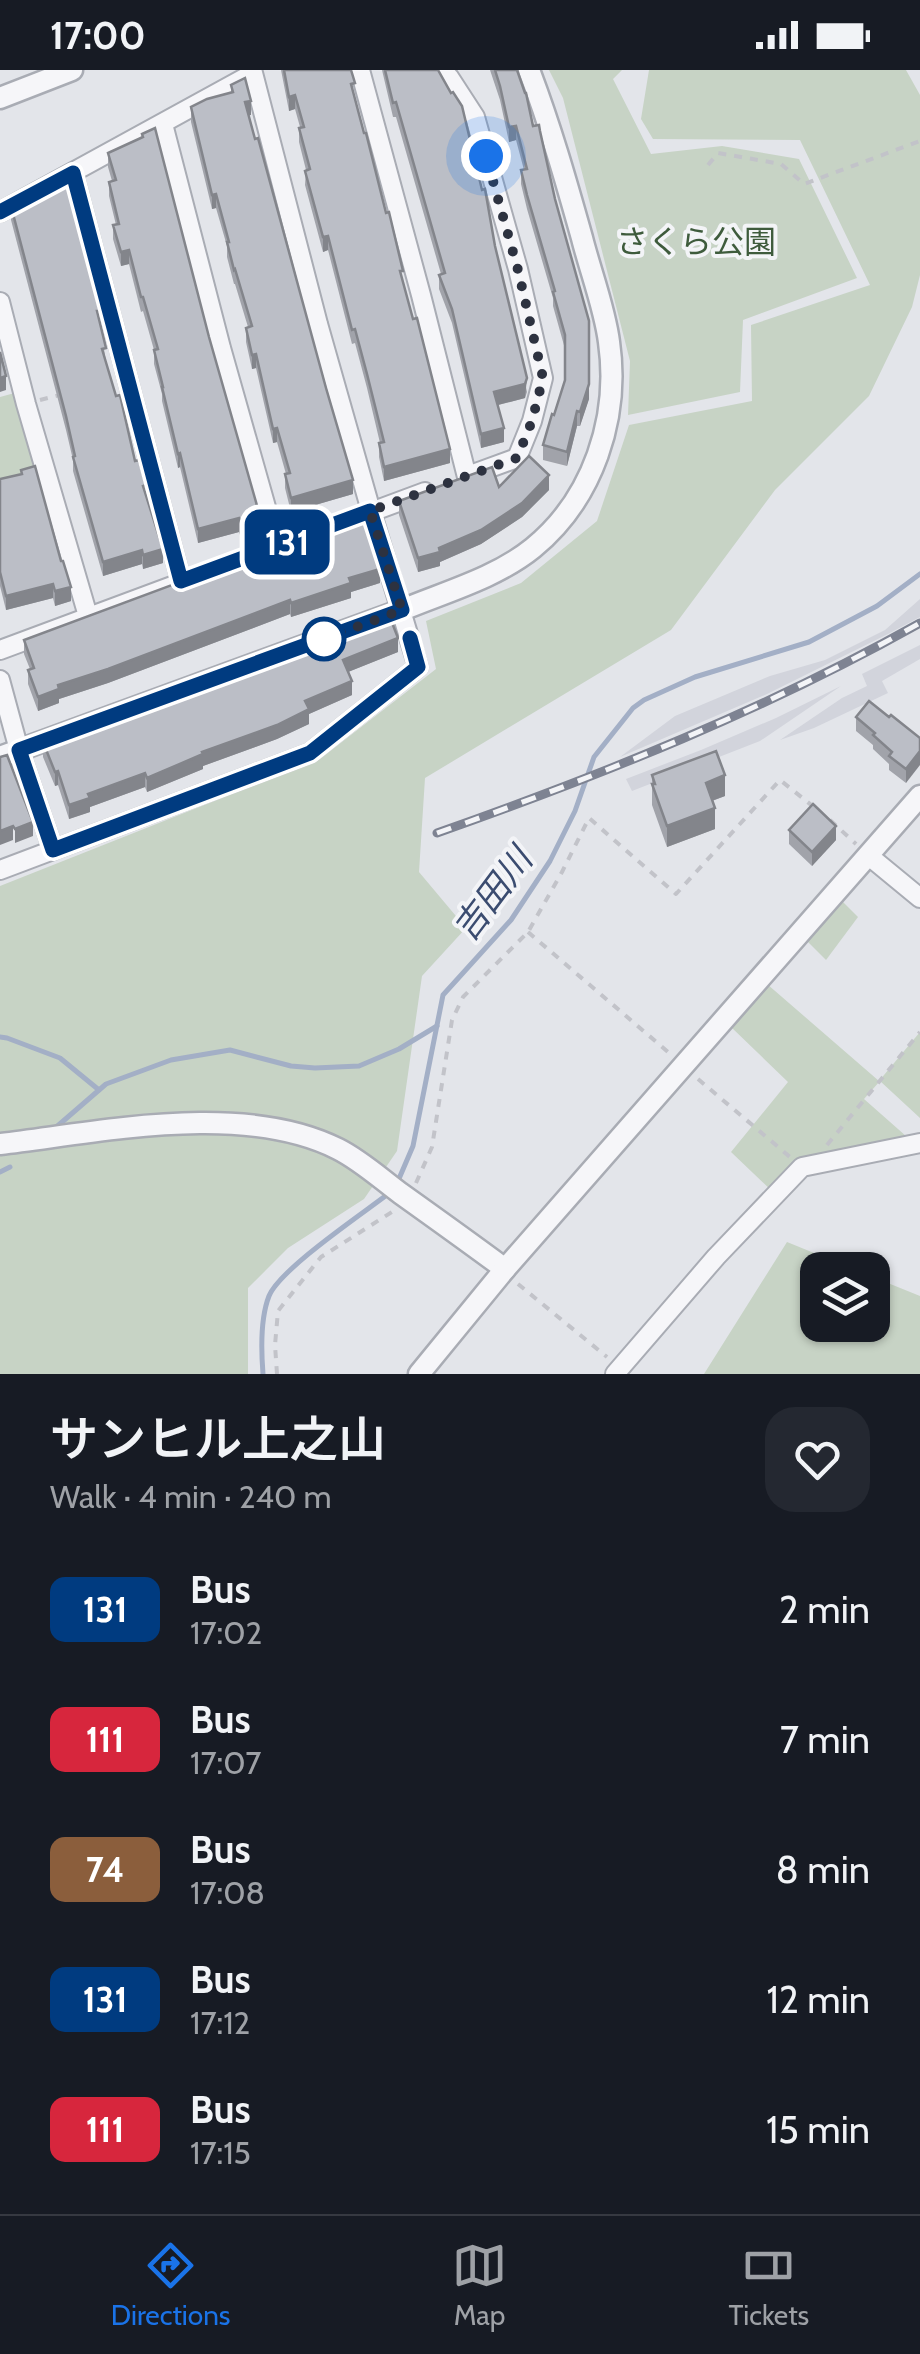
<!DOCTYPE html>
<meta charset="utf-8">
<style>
body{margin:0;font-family:Cabin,"Noto Sans JP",sans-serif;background:#242831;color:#f1f3f6;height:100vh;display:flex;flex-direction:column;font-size:38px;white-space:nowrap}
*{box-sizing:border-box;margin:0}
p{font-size:32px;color:#9ea1a6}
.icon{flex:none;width:55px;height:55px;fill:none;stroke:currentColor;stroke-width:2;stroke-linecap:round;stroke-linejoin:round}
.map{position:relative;height:1304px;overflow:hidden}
.side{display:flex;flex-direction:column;background:#171b24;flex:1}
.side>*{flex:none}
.badge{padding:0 20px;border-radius:15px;font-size:35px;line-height:65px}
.tools{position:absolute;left:800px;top:1182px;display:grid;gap:20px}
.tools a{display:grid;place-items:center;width:90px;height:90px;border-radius:20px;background:#171b24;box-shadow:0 2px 8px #0004;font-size:50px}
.you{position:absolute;width:50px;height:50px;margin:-25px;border:8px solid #fff;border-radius:50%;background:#1a73e8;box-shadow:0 0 0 15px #1a73e833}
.map>.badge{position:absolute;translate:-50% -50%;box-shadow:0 0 0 5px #fff}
.round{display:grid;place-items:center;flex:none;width:105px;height:105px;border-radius:30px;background:#242831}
.overview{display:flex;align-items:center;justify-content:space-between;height:170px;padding:0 50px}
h1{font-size:48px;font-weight:600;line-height:75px}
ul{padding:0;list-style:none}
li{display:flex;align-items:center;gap:30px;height:130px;padding:0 50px}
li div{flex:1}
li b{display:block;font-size:38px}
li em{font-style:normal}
li .badge{min-width:110px;font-weight:700;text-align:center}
.status{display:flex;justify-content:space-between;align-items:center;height:70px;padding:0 50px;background:#171b24;direction:ltr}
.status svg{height:28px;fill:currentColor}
.tab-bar{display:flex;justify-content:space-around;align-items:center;height:140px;border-top:2px solid #363941;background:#171b24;font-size:28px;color:#9ea1a6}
.tab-bar a{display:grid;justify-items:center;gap:5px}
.tab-bar .active{color:#1a73e8}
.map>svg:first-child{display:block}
</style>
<div class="status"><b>17:00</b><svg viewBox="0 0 49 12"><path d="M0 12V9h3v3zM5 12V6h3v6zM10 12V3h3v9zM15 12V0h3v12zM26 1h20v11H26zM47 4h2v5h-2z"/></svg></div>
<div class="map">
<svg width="920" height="1304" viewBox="0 0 920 1304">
<rect width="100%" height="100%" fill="#e3e5ea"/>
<!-- built -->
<g fill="#d2d4dc">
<path d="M920,529V547L888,564L767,624L620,687L675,646L770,606L825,590L885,560Z"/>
<path d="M920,575V589L882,611L888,623L814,658L780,670L842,628L867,616L862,604Z"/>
<path d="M841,616L760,671L632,721L626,709L701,680L776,648Z"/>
</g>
<!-- green -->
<g fill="#c7d3c5">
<path d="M549,0H622L613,9L651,84L722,76L799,89L857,208L743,250L740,322L628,345L630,291L563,28Z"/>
<path d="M649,0H906L920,25V205L912,237L869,326L775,420L671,560L425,708L419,802L466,858L422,906L397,1081L364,1129L288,1178L248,1218V1304H0V816L320,689L436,599L426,551L521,513L597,451L629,355L752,331L751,255L870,215L800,70L653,69L641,49Z"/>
<path d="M22,321L44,403L0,414V327Z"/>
<path d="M841,830L858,847L826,890L806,870Z"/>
<path d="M767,914L879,1011L920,962V1048L880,1011L864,1029L915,1074L802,1097L775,1124L731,1082L788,1012L731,957Z"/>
<path d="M787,1172L856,1200H818V1255H872L873,1207L920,1226V1304H704Z"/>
</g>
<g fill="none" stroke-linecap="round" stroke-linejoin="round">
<!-- stream -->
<g stroke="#a3afc6" stroke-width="5">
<path d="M0,967L7,968L60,988L99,1020"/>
<path d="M54,1059L106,1014L171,990L230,980L291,996L315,998L359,996L399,979L437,956"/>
<path d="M0,1102L10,1097"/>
<path d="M398,1111L413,1076L443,925L511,850L550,791L575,741L594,687L633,638L644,630L695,607L809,572L877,536L920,504"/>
<path d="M263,1304C261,1279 260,1249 269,1226C280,1199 362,1144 388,1124"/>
</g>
<defs>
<g id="minor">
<path d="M360,0L421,225L467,407"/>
<path d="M441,0L449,7L475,47L518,199L543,308L532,351L517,388L473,404"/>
<path d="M163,54L221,278L277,476"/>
<path d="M73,103L181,511"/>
<path d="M0,142L250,5"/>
<path d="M0,232L26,334L88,546"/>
<path d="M0,580L425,422"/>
<path d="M0,610L19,680L53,780"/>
<path d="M869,786L920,828"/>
<path d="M0,800L310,683L418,597L371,441L318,254L253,3"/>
<path d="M615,1304L716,1187L802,1097L920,1073"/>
</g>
<g id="tertiary">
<path d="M0,28L72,0"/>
<path d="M0,687L402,540C445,522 496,508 533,478C593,429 620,348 609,272C605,239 590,200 582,168C566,111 550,55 529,0"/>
<path d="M0,1074C102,1062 243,1031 338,1079C360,1090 380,1108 400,1123C435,1148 470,1173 505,1199"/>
<path d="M419,1304L505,1199L920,726"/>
</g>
</defs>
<!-- minor casing -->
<use href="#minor" stroke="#a9acb4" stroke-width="22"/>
<!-- tertiary casing -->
<use href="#tertiary" stroke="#a9acb4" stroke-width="25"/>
<!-- path -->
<g stroke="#c2c3c9" stroke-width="4" stroke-dasharray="8 8" stroke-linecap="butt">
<path d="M708,95L718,83L781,94L804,114L920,71"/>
<path d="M40,330L60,325"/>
<path d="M830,750L856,774"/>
<path d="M528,862L668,982"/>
<path d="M698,1009L790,1087"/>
<path d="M827,1075L920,962"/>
<path d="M416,1113L432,1077L452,950L463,927L528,862L562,802L589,748L676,824L780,710L815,738"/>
<path d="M518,1214L607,1287"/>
<path d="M277,1304L275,1275L278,1241L321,1187L395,1140"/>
</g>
<!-- minor -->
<use href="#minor" stroke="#f6f6f9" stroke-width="18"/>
<!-- tertiary -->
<use href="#tertiary" stroke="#f6f6f9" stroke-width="20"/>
<defs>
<path id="rail" d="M437,763C602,705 767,639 920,553"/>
</defs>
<!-- rail casing -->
<use href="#rail" stroke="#7e8392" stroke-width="9"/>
<!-- rail -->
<use href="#rail" stroke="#f3f4f7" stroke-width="5" stroke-dasharray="15" stroke-linecap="butt"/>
</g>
<!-- wall -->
<g fill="#a1a3aa">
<path d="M281,0H351L354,28L450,393L384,411L379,387V373H380L367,318L355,273L352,274L328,180L323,182L305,115L306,100L299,72V58L300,57L295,39L289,41Z"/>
<path d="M382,0H438L495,176L527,322L525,328L498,335L504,372L481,378L452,253L439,219V205L441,204L396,47H393Z"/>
<path d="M490,0H517L589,251V329L580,356H577L567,396L543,390V375L565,310V279L553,236V228L527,139L521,114V100H524L516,70L509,72L500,30Z"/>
<path d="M231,15L251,45H249L353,424L291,442L285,418V404H286L277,372L273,373L256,298L252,299L246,272V258L248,257L235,214H234L227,187V176L216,138L212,139L191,52V37L231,23Z"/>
<path d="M108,83L260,461L240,465L239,462L198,473L180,397L178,398L162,331V324L154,294V280L143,241L141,242L129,194L121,196L113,169V155H116L109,126V112L112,111L108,97Z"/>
<path d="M53,113L100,253L106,292L146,425L163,493L143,499L142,494L103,506L73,401V390L66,360L11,150V136L53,120Z"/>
<path d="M21,400L71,531L55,536L53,528L6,540L0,516V409L21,404Z"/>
<path d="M499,417L549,420L522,447L481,474L440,492V496L418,502L399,445V431Z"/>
<path d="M380,513L351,522V528L291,547L290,544L108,613L59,629V633L38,641L28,614V600L30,599L24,584V570Z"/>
<path d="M312,573L398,582L348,602L352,625L309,644V654L277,669L203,696V699L147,722L145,717L90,737V742L69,749L58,715L55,716L43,687V672L312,577Z"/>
<path d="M856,647H889L920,668L906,713L889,700V694L873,679V675L856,661Z"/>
<path d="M652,705L725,726L712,731L715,759L667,777L652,735Z"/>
<path d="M789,760L836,770L812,796L789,774Z"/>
</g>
<!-- shaded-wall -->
<g fill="#83858b">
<path d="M295,25V39L289,41V27Z"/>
<path d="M251,31V45L245,46V32Z"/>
<path d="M516,56V70L509,72V57Z"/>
<path d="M216,124V138L212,139V125Z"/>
<path d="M328,166V180L323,182V167Z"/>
<path d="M129,180V194L121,196V182Z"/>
<path d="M256,284V298L252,299V285Z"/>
<path d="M6,306V320L0,322V308Z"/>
<path d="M527,308L525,328L494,336V322Z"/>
<path d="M589,314V329L580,356V342Z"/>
<path d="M577,341V356L567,396V382Z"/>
<path d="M277,358V372L273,373V359Z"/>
<path d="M504,358V372L481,378V364Z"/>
<path d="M450,379V393L384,411V397Z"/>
<path d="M180,383V397L178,398V384Z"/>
<path d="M549,405V420L522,447L481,474L440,492V496L418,502V488L439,478Z"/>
<path d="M353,410V424L291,442V428Z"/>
<path d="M260,446V461L240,465V451Z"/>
<path d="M239,448V462L198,473V459Z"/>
<path d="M163,479V493L143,499V485Z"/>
<path d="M142,480V494L103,506V492Z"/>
<path d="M380,499V513L351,522V528L291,547V533L349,508Z"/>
<path d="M53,514V528L6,540V526Z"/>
<path d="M71,517V531L55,536V521Z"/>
<path d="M290,530V544L108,613L59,629V633L38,641V627L58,615Z"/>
<path d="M398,568V582L343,604V590Z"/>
<path d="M352,611V625L309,644V654L277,669L203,696V699L147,722V708L305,631Z"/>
<path d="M920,681V695L906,713V699Z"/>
<path d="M58,701V715L55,716V702Z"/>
<path d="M145,703V717L90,737V742L69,749V735L88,724Z"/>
<path d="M725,705V726L706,733V713Z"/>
<path d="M715,738V759L667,777V756Z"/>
<path d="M33,752V766L15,773V759Z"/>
<path d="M13,756V770L0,775V761Z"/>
<path d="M836,756V770L812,796V782Z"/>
</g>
<!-- building -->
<g fill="#bbbec6" stroke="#83858b" stroke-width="2.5">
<path d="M284,0H351L355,13L351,14L364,63H366L386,143L389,142L403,201H400L413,249L417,248L450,379L384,397L379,373L384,372L367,304L355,259L352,260L328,166L323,167L305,101L310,99L299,58L304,57L295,25L289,27Z"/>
<path d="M385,0H438L451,23L453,22L462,36L482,120L485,119L495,176L527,308L525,314L494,322L504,358L481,364L452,239L439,205L445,203L396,32L393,33Z"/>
<path d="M495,0H517L525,23H526L533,56L539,55L540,61L555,129L589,251V314L580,342L577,341L567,382L543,375L552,344L554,345L565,310V265L553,222L555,221L527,125L521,100L527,99L516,56L509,57L500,16Z"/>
<path d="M245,8L251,31L245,32L255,69L258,68L326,318L353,410L291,428L285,404L290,403L277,358L273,359L256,284L252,285L246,258L252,256L235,199L234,200L227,172H229L216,124L212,125L191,37L207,29L233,22L231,15Z"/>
<path d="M155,58L209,267L260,446L240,451L239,448L198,459L180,383L178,384L162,317H163L154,280L158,279L143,227H141L129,180L121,182L113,155L119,154L109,112L116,110L108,83L143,67L142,64Z"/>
<path d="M65,107L100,241H97L106,278L102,279L116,326L120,325L135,391L139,390L146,415L143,416L163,479L143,485L142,480L103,492L73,387L75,386L66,346L11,136L29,126L54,119L53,113Z"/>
<path d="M0,282L6,306L0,308Z"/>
<path d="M529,386L549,405L522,433L481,460L439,478L440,482L418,488L399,431L492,397L499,417Z"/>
<path d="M35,396L61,491H63L71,517L55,521L53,514L6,526L0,502V409L22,404L21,400Z"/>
<path d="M363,444L380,499L349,508L351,513L291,533L290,530L108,599L58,615L59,619L38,627L28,600L34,598L24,570Z"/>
<path d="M389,545L398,568L343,590L352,611L305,631L309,639L277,655L202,682L203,684L147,708L145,703L88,724L90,728L69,735L58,701L55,702L43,672L313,576L312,573Z"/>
<path d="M869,631L889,647L891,645L920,668V681L906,699L889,686L892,682L873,665L875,663L856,647Z"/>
<path d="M716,681L725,705L706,713L715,738L667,756L652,714H655L652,705Z"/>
<path d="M7,685L33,752L15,759L13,756L0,761V687Z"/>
<path d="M813,734L836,756L812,782L789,760Z"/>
</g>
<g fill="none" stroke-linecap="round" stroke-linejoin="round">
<defs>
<path id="line" d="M0,142L73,103L181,511L370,441L402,540L19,680L53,780L310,683L418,597L410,568"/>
</defs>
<!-- line casing -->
<use href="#line" stroke="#fff" stroke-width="22"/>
<!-- line -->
<use href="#line" stroke="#003b80" stroke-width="15"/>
<!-- walk -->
<path stroke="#2d3240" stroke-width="10" stroke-dasharray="0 18" d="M324,569L402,540L370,441L517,388L532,351L543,308L518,200L486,86"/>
</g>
<!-- markers -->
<circle fill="#fff" stroke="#003b80" stroke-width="5" cx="324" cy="569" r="20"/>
<g text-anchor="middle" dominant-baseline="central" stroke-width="8" stroke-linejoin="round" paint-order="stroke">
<!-- park labels -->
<g font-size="32" fill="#3e5b3c" stroke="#f3f4f7">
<text x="696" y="171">さくら公園</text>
</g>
<!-- water labels -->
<g font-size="35" font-style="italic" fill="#3b4c70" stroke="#f3f4f7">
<text transform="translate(492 824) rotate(-53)">吉田川</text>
</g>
</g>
</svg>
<div class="tools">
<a><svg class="icon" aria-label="layers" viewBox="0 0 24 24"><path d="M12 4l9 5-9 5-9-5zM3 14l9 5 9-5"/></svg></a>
</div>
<div class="you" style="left:486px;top:86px"></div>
<b class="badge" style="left:287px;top:472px;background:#003b80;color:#fff">131</b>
</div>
<section class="side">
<div class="overview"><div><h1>サンヒル上之山</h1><p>Walk · 4 min · 240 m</p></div><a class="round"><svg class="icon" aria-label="heart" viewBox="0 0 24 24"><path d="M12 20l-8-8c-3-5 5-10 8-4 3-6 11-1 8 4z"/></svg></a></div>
<ul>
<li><span class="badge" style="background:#003b80;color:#fff">131</span><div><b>Bus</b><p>17:02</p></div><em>2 min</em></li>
<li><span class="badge" style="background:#d7263d;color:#fff">111</span><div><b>Bus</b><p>17:07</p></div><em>7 min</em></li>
<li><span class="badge" style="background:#8b5e3c;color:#fff">74</span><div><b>Bus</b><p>17:08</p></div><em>8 min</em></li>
<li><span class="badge" style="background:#003b80;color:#fff">131</span><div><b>Bus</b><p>17:12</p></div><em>12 min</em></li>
<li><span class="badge" style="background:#d7263d;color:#fff">111</span><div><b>Bus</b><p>17:15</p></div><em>15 min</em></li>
</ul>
</section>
<nav class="tab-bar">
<a class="active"><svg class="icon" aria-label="directions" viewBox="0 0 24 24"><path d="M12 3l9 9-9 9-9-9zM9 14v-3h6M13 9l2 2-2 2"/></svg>Directions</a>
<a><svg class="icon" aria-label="map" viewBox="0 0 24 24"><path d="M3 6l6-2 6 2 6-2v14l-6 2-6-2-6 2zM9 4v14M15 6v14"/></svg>Map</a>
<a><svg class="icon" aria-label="tickets" viewBox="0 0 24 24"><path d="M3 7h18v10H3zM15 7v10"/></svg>Tickets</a>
</nav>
